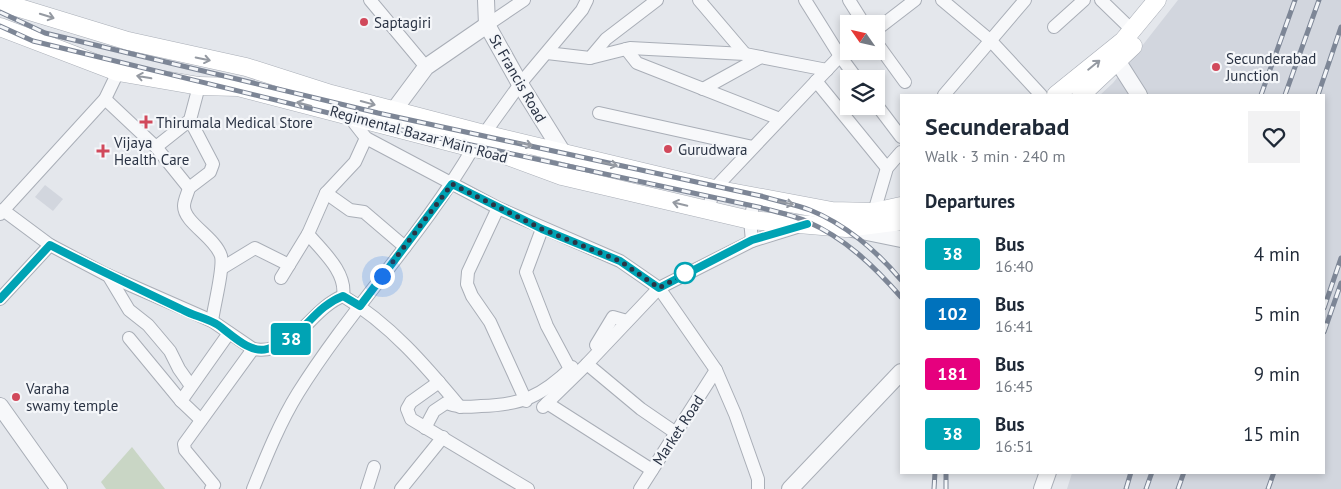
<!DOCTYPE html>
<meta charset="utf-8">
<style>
body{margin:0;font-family:"PT Sans",sans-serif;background:#f2f2f3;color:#1f2937;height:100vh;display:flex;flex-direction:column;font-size:19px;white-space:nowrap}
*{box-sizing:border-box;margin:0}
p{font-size:16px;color:#747a83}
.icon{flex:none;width:28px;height:28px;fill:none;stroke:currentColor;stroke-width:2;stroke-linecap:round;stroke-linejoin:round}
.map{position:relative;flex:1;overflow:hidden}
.sheet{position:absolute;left:900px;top:94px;width:425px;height:380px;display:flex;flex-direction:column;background:#fff;border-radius:0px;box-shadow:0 2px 8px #0003}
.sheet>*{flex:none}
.badge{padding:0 10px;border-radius:4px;font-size:18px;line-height:32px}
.needle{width:32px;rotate:304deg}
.controls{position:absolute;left:840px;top:15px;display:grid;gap:10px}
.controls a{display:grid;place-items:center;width:45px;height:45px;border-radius:0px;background:#fff;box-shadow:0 2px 8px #0003;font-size:25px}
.you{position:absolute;width:25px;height:25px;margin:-12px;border:4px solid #fff;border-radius:50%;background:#1a73e8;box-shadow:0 0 0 8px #1a73e833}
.map>.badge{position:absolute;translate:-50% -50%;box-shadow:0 0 0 2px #fff}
h2{padding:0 25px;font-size:19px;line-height:45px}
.round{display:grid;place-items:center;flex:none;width:52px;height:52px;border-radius:0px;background:#f2f2f3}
.summary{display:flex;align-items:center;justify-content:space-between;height:85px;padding:0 25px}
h1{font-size:24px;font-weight:800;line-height:38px}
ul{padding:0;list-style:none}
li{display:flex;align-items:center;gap:15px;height:60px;padding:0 25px}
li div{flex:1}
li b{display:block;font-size:19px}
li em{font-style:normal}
li .badge{min-width:55px;font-weight:700;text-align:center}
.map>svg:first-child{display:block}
</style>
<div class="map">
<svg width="1341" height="489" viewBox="0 0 1341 489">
<rect width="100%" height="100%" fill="#e4e7ec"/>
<!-- built -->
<g fill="#d2d6de">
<path d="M1178,0H1341V489H1067L1072,473L1324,472V95H1100L1113,83Z"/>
<path d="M45,185L63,199L53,211L35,197Z"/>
</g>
<!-- green -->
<path fill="#c9d6c5" d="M132,447L165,489H106L101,482Z"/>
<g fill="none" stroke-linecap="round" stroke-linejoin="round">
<defs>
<g id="minor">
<path d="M370,0L426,67"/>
<path d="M699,0L745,54"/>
<path d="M805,0L840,56L857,79"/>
<path d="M849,0L864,24"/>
<path d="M942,0L991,41L1041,95"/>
<path d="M1101,0L1133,31"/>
<path d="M487,25L524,0"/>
<path d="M1054,27L1084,0"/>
<path d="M876,30L915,0"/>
<path d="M876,42L905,82"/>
<path d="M626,49L637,63L780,119"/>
<path d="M547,53L590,58L606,39L657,0"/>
<path d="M590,58L630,48L745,54L827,70"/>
<path d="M816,81L887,168"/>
<path d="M703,89L761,57"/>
<path d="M944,95L1025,0"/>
<path d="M105,99L156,147L190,120L199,86"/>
<path d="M876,104L901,137"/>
<path d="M599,113L753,147"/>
<path d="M348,115L366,138L498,208L620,261L659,288L716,370L735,414L758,479V489"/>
<path d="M484,134L520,84L582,10L587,0"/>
<path d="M156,147L189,188L210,172L213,164L190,120"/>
<path d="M189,188C188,193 184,200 184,206C184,223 215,237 221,256C224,268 214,306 212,321"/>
<path d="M326,193L350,210L364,212L405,247"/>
<path d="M498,208L468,272L467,284L472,296L490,322L526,401"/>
<path d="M3,210L50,245L105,274L212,321L253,349L184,444L185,450L214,485L211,489"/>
<path d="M708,210L714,189L840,56L849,49"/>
<path d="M874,212L887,168L901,152"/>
<path d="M0,214L105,99L118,72"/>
<path d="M542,229L526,272L547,326L570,369"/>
<path d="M752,241L750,220L755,197"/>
<path d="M222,268L255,248L289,265"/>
<path d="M108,275L129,310L148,325L170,351L179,369L191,386"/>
<path d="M281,278L308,234"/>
<path d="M343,296C347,272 322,251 308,234L326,193L355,162L366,138"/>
<path d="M343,296C390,324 425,365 460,407"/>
<path d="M0,299L50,245"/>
<path d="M129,338L181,401"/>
<path d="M596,345L613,317L627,321"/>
<path d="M253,349C294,356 310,309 343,296"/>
<path d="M587,364L641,409L676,433"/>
<path d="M439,382L411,402L407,409L411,419L528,489"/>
<path d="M547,403L652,470"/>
<path d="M543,407L587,364L659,288L752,241L797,227"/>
<path d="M201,420L181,401L229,333"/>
<path d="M425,428L434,411L446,403C459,408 467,407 481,406C522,405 542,396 572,367"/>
<path d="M253,489C266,457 280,422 298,393C352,307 423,234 473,148"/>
<path d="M367,489L374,467"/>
<path d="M401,489L443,437"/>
<path d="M640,489L716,370"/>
</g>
<g id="tertiary">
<path d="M486,0L487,25L520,84L563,153"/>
<path d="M1111,51L1139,95"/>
<path d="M394,110L426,67L487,25"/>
<path d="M852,229L901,239"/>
<path d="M0,406L59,489"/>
<path d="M790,489L901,372"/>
<path d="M1042,489L1048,472"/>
</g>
<g id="secondary">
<path d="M0,2L128,41L246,67L331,94L484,134L714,189L832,211L874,212L901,206"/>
<path d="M0,27L118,72L199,86L238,87L473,148L494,151L562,176L750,220L846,228L901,221"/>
<path d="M1056,95L1123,41L1157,0"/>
<path d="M1081,95L1133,46"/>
</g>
</defs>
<!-- minor casing -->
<use href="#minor" stroke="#a9aeb7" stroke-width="14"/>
<!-- tertiary casing -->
<use href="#tertiary" stroke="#a9aeb7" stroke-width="18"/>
<!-- secondary casing -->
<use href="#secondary" stroke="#a9aeb7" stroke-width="19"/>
<!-- minor -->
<use href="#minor" stroke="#f7f8fa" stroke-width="12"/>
<!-- tertiary -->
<use href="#tertiary" stroke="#f7f8fa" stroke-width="16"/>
<!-- secondary -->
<use href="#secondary" stroke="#fff" stroke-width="18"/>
<defs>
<g id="rail">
<path d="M0,12L45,33L378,113L761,196C777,201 794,204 810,210C845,224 877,251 901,280"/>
<path d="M0,26L33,41L374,124L758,207C774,211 792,215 806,221C845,238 874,266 901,297"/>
<path d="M1261,95L1295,0"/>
<path d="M1285,95L1319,0"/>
<path d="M1318,95L1341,27"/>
<path d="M1324,308L1341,258"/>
<path d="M1324,332L1341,283"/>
<path d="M934,489L935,472"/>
<path d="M946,489V472"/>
<path d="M1126,489L1131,472"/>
<path d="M1146,489L1152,472"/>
<path d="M1178,489L1184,472"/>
<path d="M1268,489L1274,472"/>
</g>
</defs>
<!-- rail casing -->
<use href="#rail" stroke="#7d8696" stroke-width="5"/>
<!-- rail -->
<use href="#rail" stroke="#f4f6f9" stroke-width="3" stroke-dasharray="9" stroke-linecap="butt"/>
</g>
<!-- one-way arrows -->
<defs><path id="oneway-shaft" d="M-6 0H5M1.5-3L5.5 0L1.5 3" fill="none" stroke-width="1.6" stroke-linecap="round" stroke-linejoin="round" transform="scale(1.25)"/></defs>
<g stroke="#959aa2">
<use href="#oneway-shaft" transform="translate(47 16) rotate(17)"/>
<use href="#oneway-shaft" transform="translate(203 59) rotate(12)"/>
<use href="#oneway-shaft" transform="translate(1094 65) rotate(-39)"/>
<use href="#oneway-shaft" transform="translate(144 77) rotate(-170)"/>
<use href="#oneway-shaft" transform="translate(368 103) rotate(15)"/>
<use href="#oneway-shaft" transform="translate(304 104) rotate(-165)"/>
<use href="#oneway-shaft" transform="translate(525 144) rotate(13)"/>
<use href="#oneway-shaft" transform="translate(610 164) rotate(14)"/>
<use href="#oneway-shaft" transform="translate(786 203) rotate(11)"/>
<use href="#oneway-shaft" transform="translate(680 204) rotate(-167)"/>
</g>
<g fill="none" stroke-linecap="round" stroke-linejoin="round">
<defs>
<path id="line" d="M0,299L50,245C94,268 139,289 183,310C194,316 207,318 218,325C231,334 250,354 267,349C305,339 310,309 343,296L360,306L452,184L542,229L620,261L659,288L752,240L807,224"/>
</defs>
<!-- line casing -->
<use href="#line" stroke="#fff" stroke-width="11"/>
<!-- line -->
<use href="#line" stroke="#00a3b4" stroke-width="8"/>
<!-- walk -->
<path stroke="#2b3445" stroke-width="5" stroke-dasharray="0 9" d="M382,276L452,184L542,229L620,261L659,288L690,271L685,273"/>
</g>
<!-- markers -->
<g fill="#d1495b" stroke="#f4f6f9" stroke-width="2">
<circle cx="364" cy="22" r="5"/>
<circle cx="1216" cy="67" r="5"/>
<path d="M143.5 114.5h5v5h5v5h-5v5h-5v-5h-5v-5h5z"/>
<circle cx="668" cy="149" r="5"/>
<path d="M100.5 143.5h5v5h5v5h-5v5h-5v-5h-5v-5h5z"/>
<circle cx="16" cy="397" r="5"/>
</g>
<circle fill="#fff" stroke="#00a3b4" stroke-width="2.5" cx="685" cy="273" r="10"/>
<g text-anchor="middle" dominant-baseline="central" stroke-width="4.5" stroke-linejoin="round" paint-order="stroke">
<!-- poi labels -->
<g font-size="15" fill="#2b3445" stroke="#f4f6f9" text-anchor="start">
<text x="374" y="22">Saptagiri</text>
<text x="1226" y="58">Secunderabad<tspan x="1226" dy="17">Junction</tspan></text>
<text x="156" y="122">Thirumala Medical Store</text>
<text x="114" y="142">Vijaya<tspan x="114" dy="17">Health Care</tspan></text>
<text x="678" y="149">Gurudwara</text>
<text x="26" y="388">Varaha<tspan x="26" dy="17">swamy temple</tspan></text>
</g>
<!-- street labels -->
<g font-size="15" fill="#2b3445" stroke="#f4f6f9">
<text transform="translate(518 78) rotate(60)">St Francis Road</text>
<text transform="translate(419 134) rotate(15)">Regimental Bazar Main Road</text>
<text transform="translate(678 430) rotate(-57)">Market Road</text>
</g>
</g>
</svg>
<div class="controls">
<a><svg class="needle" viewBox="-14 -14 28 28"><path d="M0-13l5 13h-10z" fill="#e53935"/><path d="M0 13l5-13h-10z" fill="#747a83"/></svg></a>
<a><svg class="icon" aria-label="layers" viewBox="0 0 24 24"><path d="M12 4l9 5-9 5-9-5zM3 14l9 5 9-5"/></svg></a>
</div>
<div class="you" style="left:382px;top:276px"></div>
<b class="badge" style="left:291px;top:339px;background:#00a3b4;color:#fff">38</b>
<section class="sheet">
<div class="summary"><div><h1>Secunderabad</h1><p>Walk · 3 min · 240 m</p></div><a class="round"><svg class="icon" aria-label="heart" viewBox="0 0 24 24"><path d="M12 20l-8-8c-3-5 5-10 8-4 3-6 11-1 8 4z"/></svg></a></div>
<h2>Departures</h2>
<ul>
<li><span class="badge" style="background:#00a3b4;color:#fff">38</span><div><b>Bus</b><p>16:40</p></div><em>4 min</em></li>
<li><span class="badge" style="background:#0072bc;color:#fff">102</span><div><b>Bus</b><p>16:41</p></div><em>5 min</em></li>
<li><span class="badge" style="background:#e6007e;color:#fff">181</span><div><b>Bus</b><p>16:45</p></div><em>9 min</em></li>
<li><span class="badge" style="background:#00a3b4;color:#fff">38</span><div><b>Bus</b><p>16:51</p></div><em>15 min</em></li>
</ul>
</section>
</div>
